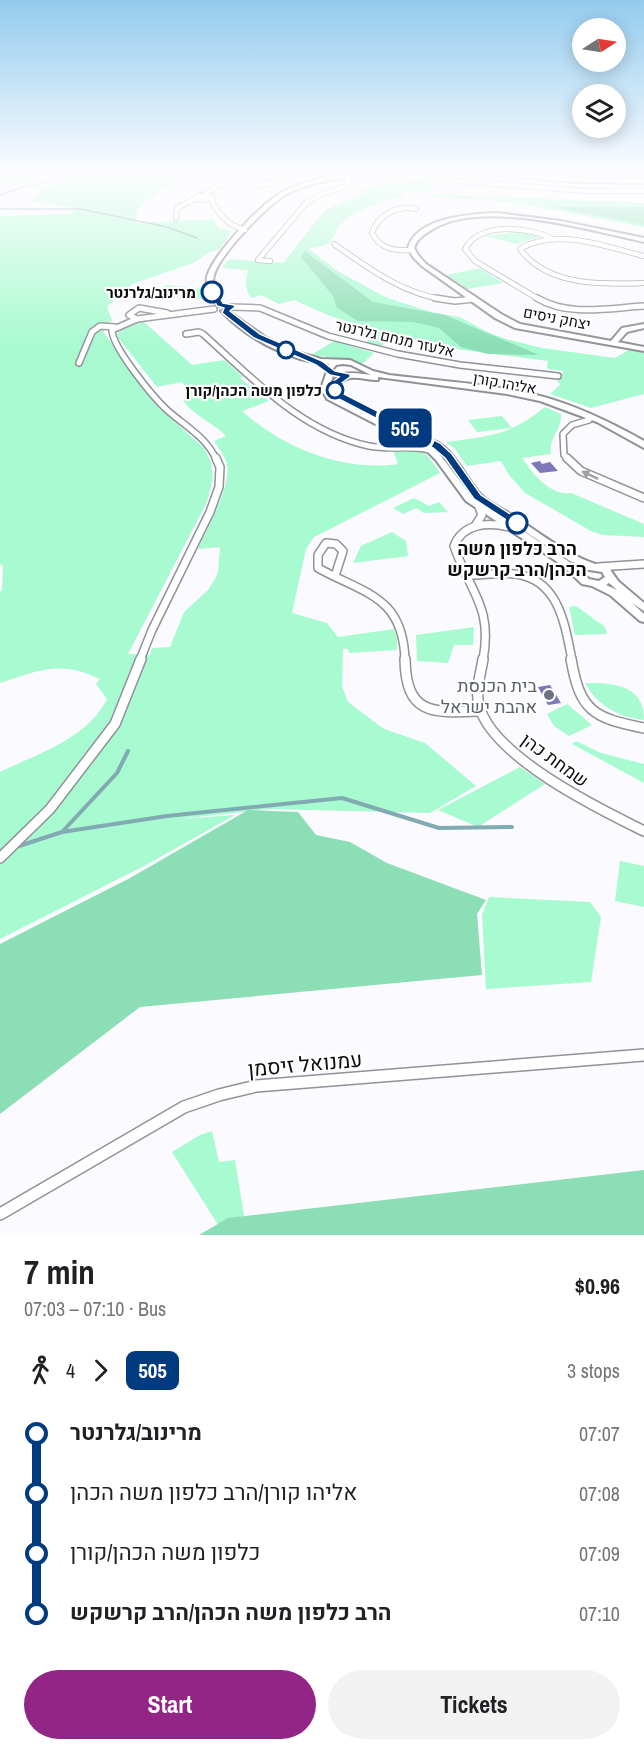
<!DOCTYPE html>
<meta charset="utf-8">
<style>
body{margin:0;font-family:"Archivo Narrow",Heebo,sans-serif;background:#f2f2f2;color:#202124;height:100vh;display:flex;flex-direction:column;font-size:22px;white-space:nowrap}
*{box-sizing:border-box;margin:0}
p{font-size:20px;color:#757577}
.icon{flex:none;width:33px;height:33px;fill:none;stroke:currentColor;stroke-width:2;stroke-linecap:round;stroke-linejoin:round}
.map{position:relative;height:1235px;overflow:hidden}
.panel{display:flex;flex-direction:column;background:#fff;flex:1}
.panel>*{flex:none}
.badge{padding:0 12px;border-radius:9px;font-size:21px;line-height:39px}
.needle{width:39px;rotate:78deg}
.controls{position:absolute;left:572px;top:18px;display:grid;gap:12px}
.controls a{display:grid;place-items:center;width:54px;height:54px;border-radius:50%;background:#fff;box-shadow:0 3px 15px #0003;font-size:30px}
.map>.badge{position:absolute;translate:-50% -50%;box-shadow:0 0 0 3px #fff}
.legs{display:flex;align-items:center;gap:9px;height:66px;padding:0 24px;font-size:20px}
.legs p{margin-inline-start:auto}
.headline{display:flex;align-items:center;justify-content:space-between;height:102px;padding:0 24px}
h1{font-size:33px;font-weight:700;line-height:45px}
.button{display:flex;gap:12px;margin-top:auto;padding:12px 24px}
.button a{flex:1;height:69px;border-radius:36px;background:#932587;color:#fff;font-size:24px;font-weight:700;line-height:69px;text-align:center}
.button a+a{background:#f2f2f2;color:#202124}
ul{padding:0 24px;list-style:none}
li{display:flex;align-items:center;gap:21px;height:60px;font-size:22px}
li i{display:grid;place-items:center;width:9px;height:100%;margin:0 8px;background:currentColor}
li i::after{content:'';width:15px;height:15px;margin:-8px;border:4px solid;border-radius:50%;background:#fff}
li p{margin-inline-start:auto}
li:first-child i{background:linear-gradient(#0000 50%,currentColor 0)}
li:last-child i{background:linear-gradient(currentColor 50%,#0000 0)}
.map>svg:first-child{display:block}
</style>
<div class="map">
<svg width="644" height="1235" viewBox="0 0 644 1235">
<rect width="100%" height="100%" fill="#fafaff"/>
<!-- green -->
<g fill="#a8fad0">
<path d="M0,173H61L27,183L0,184Z"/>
<path d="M98,173H231C220,176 209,174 198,176C176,180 153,193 137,210L136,223L214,219L218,228L232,231L220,249L210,252L193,263L132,284L107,307L112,320L104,328V333L158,407L204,448L211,462L213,478L207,502L128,654L150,655L152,648L170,647L184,612L208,590L215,579L218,572L220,547L198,549C207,529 231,486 227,466C226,457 219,449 214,441L226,436C213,422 193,416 183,400L192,397L182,382L157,387L119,339L117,336L120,329L143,321L192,365L224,360L243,377L240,378L269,401L242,411C283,448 343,472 398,464L393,450C420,447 425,449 440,473L314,537L306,549L292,613L327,623L338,637L394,629L397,639V650L349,653L348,649H343L342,686L348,702L384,729L425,743L476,786L430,813L269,809L179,819L235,815L146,865L0,939V772C39,753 87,739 107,699L96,684L100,679C61,660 39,670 0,683V592L2,590L3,566L0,564V216L72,214L75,208L29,201L44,188Z"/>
<path d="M425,173H444C442,181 437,187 429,188L431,192H412L410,188H407L410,192L401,193L403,196L367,207L351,216L340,225L329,244L309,249L336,270L385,297L431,312L460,317L487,332L506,339L542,348L615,358L632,348L644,352V394L591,408L550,394L561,384L557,382L564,371L547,369L548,361L456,349L394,335L380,347L365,343L381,331L330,316L294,300L279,304L261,295L251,298C244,289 246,280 248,270L222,268L229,259L283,263L325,210L365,193L360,190L383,183L426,180Z"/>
<path d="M433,194L644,203V227L510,202L432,197Z"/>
<path d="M520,231L543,236L517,244L484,236Z"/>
<path d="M480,268L503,283L468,289L446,275Z"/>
<path d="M166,285L205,289L207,299H178L182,296L155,293Z"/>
<path d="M334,341L374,353L362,364L353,360L311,355Z"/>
<path d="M545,407L561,414C563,428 548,438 551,454L522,458C533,474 550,496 571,493L644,524V537L603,535L591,531L525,493L509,475L501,461L467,466L455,449L446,442C490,436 509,436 545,407Z"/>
<path d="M502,416L512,428L477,432L468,420Z"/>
<path d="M414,498L429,506L439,502L448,512L424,513L416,508L403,514L393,508Z"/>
<path d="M392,532L406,541L408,556L353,563L361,546Z"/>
<path d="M576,606L605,627L607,634L575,635L569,607Z"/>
<path d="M474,627L473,645H454L448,663L417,661L416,635Z"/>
<path d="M585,683C613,683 644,684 644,720C619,718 597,705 585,683Z"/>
<path d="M567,704L592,725L569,736L554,726L547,714Z"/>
<path d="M576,741L601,753L644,764V783L572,744Z"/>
<path d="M520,767L545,784L478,827L438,810Z"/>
<path d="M620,861L644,866V907L615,901Z"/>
<path d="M489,897L590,902L601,917L591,982L486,989L482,915Z"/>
<path d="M212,1131L219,1162L235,1160L245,1222L222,1231L172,1152L200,1135Z"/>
</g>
<!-- forest -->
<g fill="#8bdeb5">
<path d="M553,207H644V225Z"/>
<path d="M305,251L373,302L445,315L539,355L488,354L461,347L439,328L413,322L358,321L337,308L333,296L301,257Z"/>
<path d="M248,810L298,812L316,835L350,842L387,863L486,900L477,914L482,975L140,1007L0,1114V944L130,878Z"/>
<path d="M644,1170V1235H199L228,1218Z"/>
</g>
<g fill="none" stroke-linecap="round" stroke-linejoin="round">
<!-- stream-far1 -->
<g stroke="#82aab3" stroke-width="1.5">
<path d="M0,195L24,187L86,173"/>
<path d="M0,209H81L167,227L197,238"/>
</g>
<!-- stream -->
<g stroke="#82aab3" stroke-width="4">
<path d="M62,832L167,816L342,798L439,828L512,827"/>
<path d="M16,847L62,832L117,773L128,751"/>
</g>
</g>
<!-- building -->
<g fill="#7d77b9">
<path d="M540,461L542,464L550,462L558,471L540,473L531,463Z"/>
<path d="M550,685L561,703L548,705L538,687Z"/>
</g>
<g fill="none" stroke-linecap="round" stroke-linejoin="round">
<defs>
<g id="street-far4">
<path d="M448,180L585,191H644"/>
<path d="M260,185L275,183L304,173"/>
<path d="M200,195L212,197L204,200L196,198Z"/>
<path d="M204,195C227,175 256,175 285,178"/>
<path d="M211,199C219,215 227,225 245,230"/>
<path d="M176,218L177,208L196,198"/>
<path d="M334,244C368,268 404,295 447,300"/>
<path d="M411,250C394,251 380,249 372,233C378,215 397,205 416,209"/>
<path d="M644,256C606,247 557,227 520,249C548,287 602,284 644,283"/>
<path d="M270,261L258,260L306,203L320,195L347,186L349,181L342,176"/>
<path d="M465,300L474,299"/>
<path d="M540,300L475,261L465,249C480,221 529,227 553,239"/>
</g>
<g id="street-far3">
<path d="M435,298L455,301L474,299"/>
<path d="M537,298C568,317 609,308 644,306"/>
<path d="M231,307L260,308L328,336L398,354L460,365L558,376"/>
<path d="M214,309L137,319L112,330C112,347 153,397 167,410C185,426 206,437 216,459"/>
<path d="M137,319L129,315L139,308L167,313"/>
<path d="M186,334L199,332L203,334C252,378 302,432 369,446C389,450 409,445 429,450"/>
<path d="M79,363L92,332L100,326L115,327"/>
<path d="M568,459L564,455L563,434L572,425L589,420"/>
</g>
<g id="street-far2">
<path d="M567,458L581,471L644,498"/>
<path d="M475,526L482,515L479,507"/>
<path d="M598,567L644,564"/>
<path d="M468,575C484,575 499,572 515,574C559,579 565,625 572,660"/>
<path d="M335,576L343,551L336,544L326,543L318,555V568C365,594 403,596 405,660"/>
<path d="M140,660L152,630L210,512L219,487L220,467L216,458"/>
<path d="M483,660C493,606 470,593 454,546C463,523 488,522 509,527"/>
</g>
<g id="street-far1">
<path d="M405,659C406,715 432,713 480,711"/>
<path d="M483,659C481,673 475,690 479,705C491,756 599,809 644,831"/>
<path d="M571,659C580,711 593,718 644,728"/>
<path d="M0,858L50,809L115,724L141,659"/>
</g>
<path id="street" d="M0,1214L184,1107L219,1095L256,1086L644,1055"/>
<g id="secondary">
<path d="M352,173H367C359,176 349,176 340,178C322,181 303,185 287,194C268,204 220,254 214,275C211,286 217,297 223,305L218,306C211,298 205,288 207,277C212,255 264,201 284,191C305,181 329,176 352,173Z"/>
<path d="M495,173H515L576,178L644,179V183L576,182L498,175Z"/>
<path d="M497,213L561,221L644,238V242C588,230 484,199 433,229C425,234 417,238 414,248L418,255L426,264L501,314L520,324L611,341L622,328L644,324V328L627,332L618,342L644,347V351L515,328L495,318L422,266L413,257L408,248C417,217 471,214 497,213Z"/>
<path d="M225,309L265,337L293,351L321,359L350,360L373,371L389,375C439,381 495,384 544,397C579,407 612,423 644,441V448L597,422L540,401L507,394L378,377V380H375C361,379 347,373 338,386L341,394L351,401L346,403L428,444L427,442L428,440C448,438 468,482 481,495C489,503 502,509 512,515C543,535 573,560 609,568L618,581L644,603V611L632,603L644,614V622L640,621L610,595L592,586L582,584L562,565L466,501L436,460L426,450L327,399L321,389L327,371L325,369L329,364C290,362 248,339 221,311ZM343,364L351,365L371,375C353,373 342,369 330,386L335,397L343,402L333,395L329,389L334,372L332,370L336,365ZM438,452L445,458L474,499L472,497ZM501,516L570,561L583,566V569L602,572L605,577L599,581L589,579L568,561ZM609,583L617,590L606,585Z"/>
</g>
</defs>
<!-- street-far4 casing -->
<use href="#street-far4" stroke="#919199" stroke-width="6"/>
<!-- street-far3 casing -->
<use href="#street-far3" stroke="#919199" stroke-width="8"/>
<!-- street-far2 casing -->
<use href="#street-far2" stroke="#919199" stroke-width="10"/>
<!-- street-far1 casing -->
<use href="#street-far1" stroke="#919199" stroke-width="12"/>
<!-- street casing -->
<use href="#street" stroke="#919199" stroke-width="14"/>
<!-- secondary casing -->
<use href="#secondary" stroke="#919199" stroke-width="4"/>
<!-- street-far4 -->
<use href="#street-far4" stroke="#fff" stroke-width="4.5"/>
<!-- street-far3 -->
<use href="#street-far3" stroke="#fff" stroke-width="5"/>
<!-- street-far2 -->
<use href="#street-far2" stroke="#fff" stroke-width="7"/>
<!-- street-far1 -->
<use href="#street-far1" stroke="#fff" stroke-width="9"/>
<!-- street -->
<use href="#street" stroke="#fff" stroke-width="11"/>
<!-- secondary -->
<use href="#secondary" fill="#fff" fill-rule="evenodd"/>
</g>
<!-- one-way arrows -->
<defs><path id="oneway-solid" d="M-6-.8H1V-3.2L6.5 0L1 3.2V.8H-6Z" transform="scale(1.5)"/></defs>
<use fill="#9f9fa0" href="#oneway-solid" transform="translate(590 475) rotate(-155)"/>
<!-- sky -->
<linearGradient id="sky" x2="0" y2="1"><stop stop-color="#93cbee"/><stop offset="0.5" stop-color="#fdfdff"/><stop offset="1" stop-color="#fdfdff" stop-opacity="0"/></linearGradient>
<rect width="644" height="346" fill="url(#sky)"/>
<!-- line-1 -->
<path fill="#003b80" stroke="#fff" stroke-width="1.5" d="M209,290H215L223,303L234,305L235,307L230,311L260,334L322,361L335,371L350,374V377L339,385L342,393L440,443L452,454L481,495L521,521V525H514L474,499L445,458L433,448L335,397L330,390V384L339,377L330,375L316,365L254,338L222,313L224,308L217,306Z"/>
<!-- markers -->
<g fill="#fff" stroke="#003b80" stroke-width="3">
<circle cx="212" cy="292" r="10"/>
<circle cx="286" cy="350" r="8"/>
<circle cx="335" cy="390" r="8"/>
<circle cx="517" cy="523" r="10"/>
</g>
<circle fill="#6b7280" stroke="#fff" stroke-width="2" cx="549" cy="695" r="6"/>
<g text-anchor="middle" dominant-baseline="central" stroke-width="4.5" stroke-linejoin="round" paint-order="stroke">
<!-- far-stop labels -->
<g font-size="15" font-weight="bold" fill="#0e0e11" stroke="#fff" text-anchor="end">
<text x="196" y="292">מרינוב/גלרנטר</text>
<text x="322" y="390">כלפון משה הכהן/קורן</text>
</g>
<!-- far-street labels -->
<g font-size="15" fill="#0e0e11" stroke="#fff">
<text transform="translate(557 318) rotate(11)">יצחק ניסים</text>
<text transform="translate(395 338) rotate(13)">אלעזר מנחם גלרנטר</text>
<text transform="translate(505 383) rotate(10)">אליהו קורן</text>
</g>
<!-- stop labels -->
<g font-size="18" font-weight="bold" fill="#0e0e11" stroke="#fff">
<text x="517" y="548">הרב כלפון משה<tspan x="517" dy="21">הכהן/הרב קרשקש</tspan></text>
</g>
<!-- worship labels -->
<g font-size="18" fill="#5b616d" stroke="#fff" text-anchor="end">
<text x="537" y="685">בית הכנסת<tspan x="537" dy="21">אהבת ישראל</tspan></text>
</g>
<!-- street labels -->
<g font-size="18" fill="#0e0e11" stroke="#fff">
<text transform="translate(555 760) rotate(36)">שמחת כהן</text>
</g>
<!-- near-street labels -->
<g font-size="21" fill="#0e0e11" stroke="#fff">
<text transform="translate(305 1064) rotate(-5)">עמנואל זיסמן</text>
</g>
</g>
</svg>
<div class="controls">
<a><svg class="needle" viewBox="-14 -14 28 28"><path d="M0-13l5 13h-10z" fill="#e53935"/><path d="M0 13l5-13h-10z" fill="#757577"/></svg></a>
<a><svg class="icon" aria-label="layers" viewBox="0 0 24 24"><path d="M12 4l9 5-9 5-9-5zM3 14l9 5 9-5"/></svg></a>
</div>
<b class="badge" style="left:405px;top:428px;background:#003b80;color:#fff">505</b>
</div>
<section class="panel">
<div class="headline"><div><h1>7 min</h1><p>07:03 – 07:10 · Bus</p></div><b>$0.96</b></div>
<div class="legs"><svg class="icon" aria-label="walk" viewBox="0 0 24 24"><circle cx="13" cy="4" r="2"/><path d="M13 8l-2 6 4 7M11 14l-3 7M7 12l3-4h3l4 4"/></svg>4<svg class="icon" aria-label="forward" viewBox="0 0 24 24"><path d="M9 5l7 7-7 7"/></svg><b class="badge" style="background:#003b80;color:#fff">505</b><p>3 stops</p></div>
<ul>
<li><i style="color:#003b80"></i><b>מרינוב/גלרנטר</b><p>07:07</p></li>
<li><i style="color:#003b80"></i><span>אליהו קורן/הרב כלפון משה הכהן</span><p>07:08</p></li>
<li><i style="color:#003b80"></i><span>כלפון משה הכהן/קורן</span><p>07:09</p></li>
<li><i style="color:#003b80"></i><b>הרב כלפון משה הכהן/הרב קרשקש</b><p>07:10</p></li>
</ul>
<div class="button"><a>Start</a><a>Tickets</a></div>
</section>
